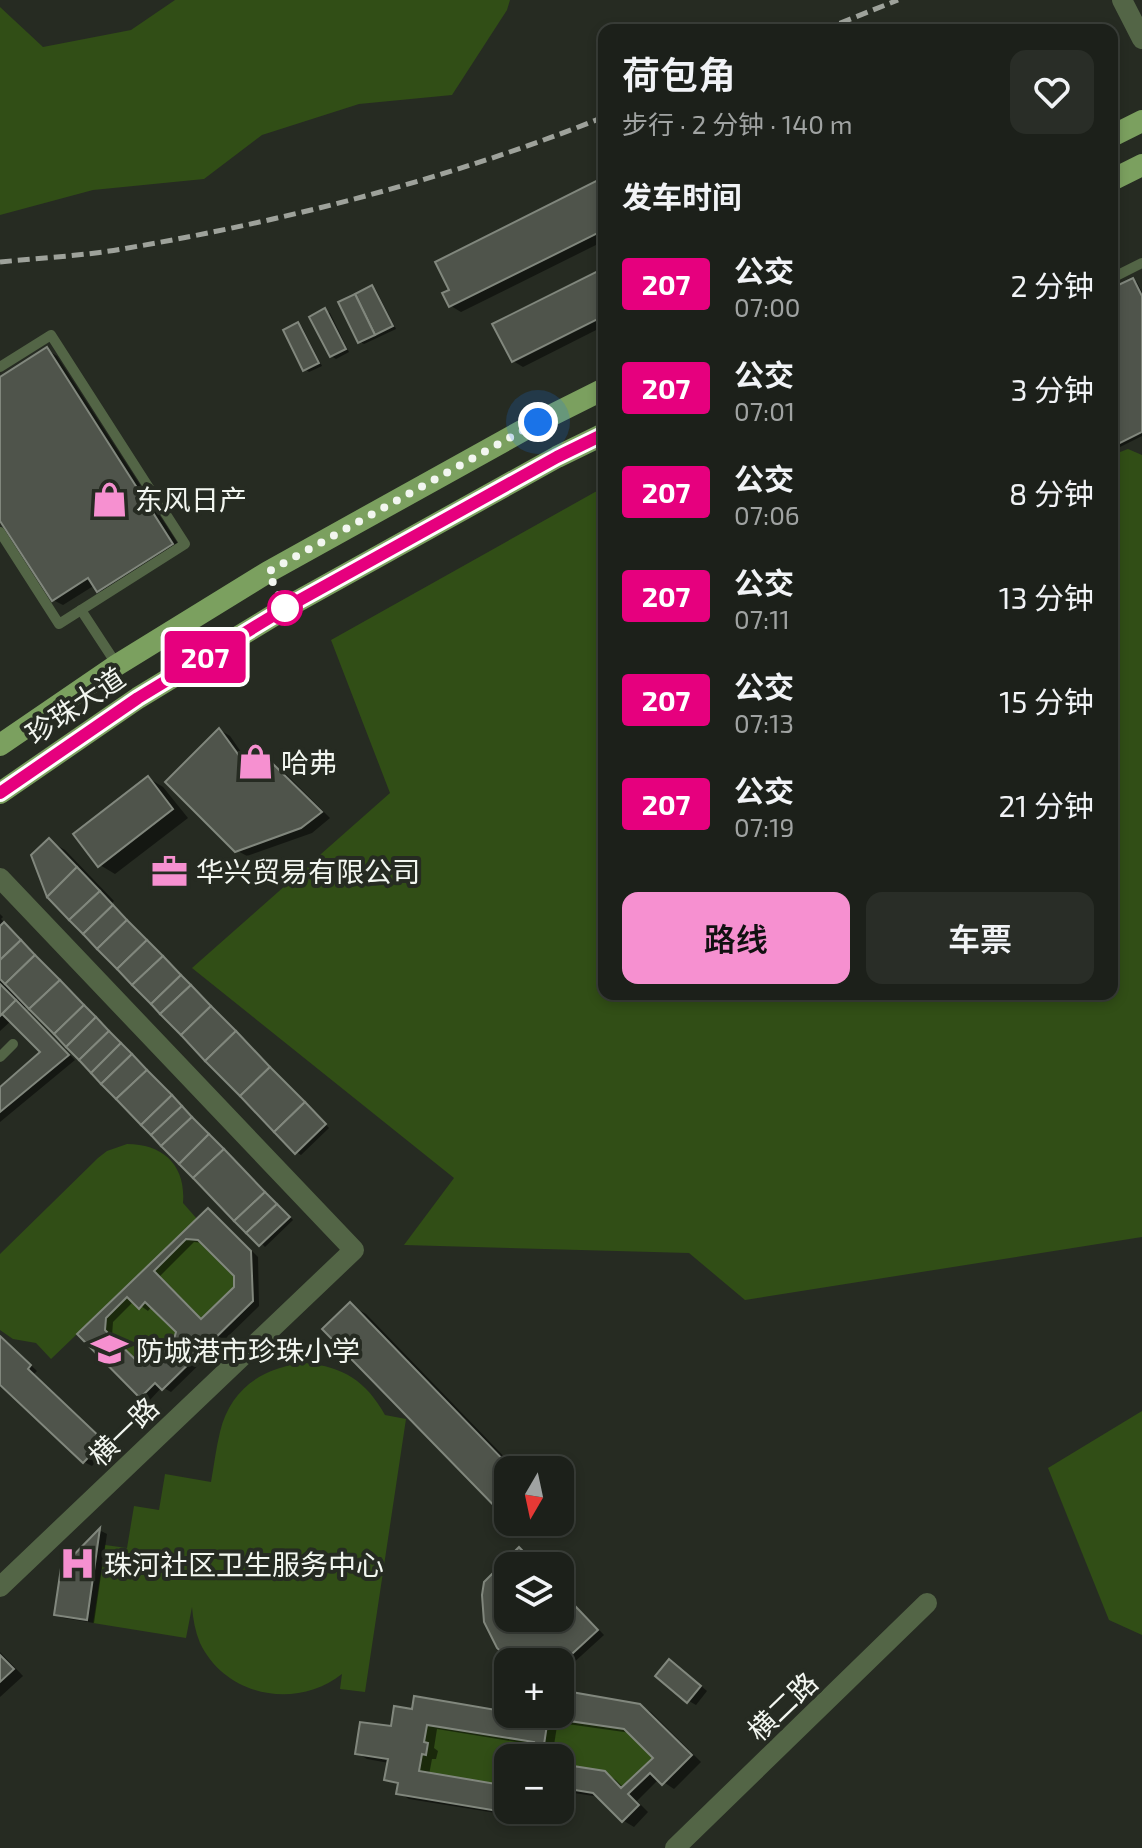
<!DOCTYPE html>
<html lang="zh">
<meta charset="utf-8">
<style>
body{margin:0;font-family:"Exo 2","Noto Sans SC",sans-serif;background:#292d27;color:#f1f3f6;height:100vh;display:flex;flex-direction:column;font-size:30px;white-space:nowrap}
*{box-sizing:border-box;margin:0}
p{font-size:26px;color:#a0a3a2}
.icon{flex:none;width:44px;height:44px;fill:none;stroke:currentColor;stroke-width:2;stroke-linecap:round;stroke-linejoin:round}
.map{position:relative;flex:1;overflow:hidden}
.sheet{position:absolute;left:598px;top:24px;width:520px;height:976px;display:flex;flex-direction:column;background:#1c201a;border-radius:16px;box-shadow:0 4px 12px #0003,0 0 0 2px #3a3e39}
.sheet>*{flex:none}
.badge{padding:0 16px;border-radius:6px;font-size:28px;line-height:52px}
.needle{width:52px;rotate:189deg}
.controls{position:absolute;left:494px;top:1456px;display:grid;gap:16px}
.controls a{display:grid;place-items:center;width:80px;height:80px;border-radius:16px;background:#1c201a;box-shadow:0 4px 12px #0003,0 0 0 2px #3a3e39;font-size:40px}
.you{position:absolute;width:40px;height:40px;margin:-20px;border:6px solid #fff;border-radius:50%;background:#1a73e8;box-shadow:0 0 0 12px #1a73e833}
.map>.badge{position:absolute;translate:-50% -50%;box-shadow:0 0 0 4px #fff}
h2{padding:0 24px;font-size:30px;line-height:72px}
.round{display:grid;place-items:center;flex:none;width:84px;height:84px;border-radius:16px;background:#292d27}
.headline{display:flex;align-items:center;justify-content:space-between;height:136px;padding:0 24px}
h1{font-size:38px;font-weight:600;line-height:60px}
.action{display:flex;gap:16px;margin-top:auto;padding:16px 24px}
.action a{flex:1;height:92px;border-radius:16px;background:#f690d0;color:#111;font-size:32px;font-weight:600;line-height:92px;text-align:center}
.action a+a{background:#292d27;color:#f1f3f6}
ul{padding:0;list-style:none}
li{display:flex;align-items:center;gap:24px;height:104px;padding:0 24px}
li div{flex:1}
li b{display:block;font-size:30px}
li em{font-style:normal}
li .badge{min-width:88px;font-weight:700;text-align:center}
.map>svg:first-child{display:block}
</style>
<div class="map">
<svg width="1142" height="1848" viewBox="0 0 1142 1848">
<rect width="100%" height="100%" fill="#262b22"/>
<!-- green -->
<g fill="#314e16">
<path d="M175,0H510L507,10L452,95L359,104L262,135L204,179L93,190L0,215V7L43,47L131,30Z"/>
<path d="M1128,449L1142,455V1237L745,1300L689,1253L404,1245L454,1178L192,968L390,793L331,640L604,487V994H1112V455Z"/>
<path d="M127,1144C164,1144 186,1166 183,1203L197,1219L51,1359L36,1343L13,1339L0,1330V1254L98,1158L107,1151Z"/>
<path d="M186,1239L198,1240L234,1276V1287L201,1319L154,1271Z"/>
<path d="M127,1297L139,1308L145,1302L176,1332L173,1342L152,1364H140L105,1330L106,1318Z"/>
<path d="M305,1363C344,1367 366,1381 385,1415L406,1419L365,1692L340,1689L342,1674C296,1710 226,1697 200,1643C195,1631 193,1619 192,1607L186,1638L93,1623L105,1545L127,1548L134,1506L159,1510L165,1474L211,1482C214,1465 216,1448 220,1432C230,1389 263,1367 305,1363Z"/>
<path d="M1142,1411V1635L1109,1620L1048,1468Z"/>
<path d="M548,1718L624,1729L653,1758L621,1788L605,1771L560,1764V1758H542Z"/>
<path d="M427,1725L534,1742L531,1758H508V1786L419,1771L422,1754H426L428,1743L424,1742Z"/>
</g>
<!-- shadow -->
<g fill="#0007" fill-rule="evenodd">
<path d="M604,179V241L461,312L451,306L445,294Z"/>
<path d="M604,270V326L523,367L513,361Z"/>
<path d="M1133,280L1137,282L1142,292V436L1112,451V290Z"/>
<path d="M372,287L376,290L396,329L364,344L360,342Z"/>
<path d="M325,311L330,313L349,352L336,359L331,356Z"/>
<path d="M298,324L302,327L322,366L309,372L305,369Z"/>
<path d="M47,350L57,356L182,550L109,596L98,590L95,585L63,605L53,600L0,517V379Z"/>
<path d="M220,730L230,736L259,778L273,765L283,771L330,818L312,833L247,856L236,850Z"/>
<path d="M148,778L163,787L188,818L115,874L100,865Z"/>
<path d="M49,841L65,850L114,901L112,903L329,1128L301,1155L296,1152Z"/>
<path d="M0,914L3,917L1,919L293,1220L265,1247L28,1005L24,1008L75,1060L0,1122V1089L43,1052L12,1020L0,1031Z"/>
<path d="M208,1211L216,1215L258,1257L259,1306L171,1392L162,1387L149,1401L141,1396L80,1334ZM194,1242L204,1243L236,1275V1288L203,1320L160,1276ZM134,1301L148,1311L152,1306L179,1332L175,1343L152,1366H143L112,1336L113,1322Z"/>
<path d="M350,1305L366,1314L517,1470H508V1517Z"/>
<path d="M0,1336L37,1371L34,1374L110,1447L92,1466L84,1462L0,1382Z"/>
<path d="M513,1522H542L530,1533Z"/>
<path d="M101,1531L107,1534L94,1623L63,1618L56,1614L62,1569Z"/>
<path d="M520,1550L527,1554L538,1566H508V1618H560V1589L604,1635L560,1675V1662H517L484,1595Z"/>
<path d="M0,1652L23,1676L0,1697Z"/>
<path d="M677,1666L707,1691L696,1705L689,1701Z"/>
<path d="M560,1692L640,1706L651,1712L701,1762L674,1789L659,1779L637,1801L648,1812L634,1827L624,1821L600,1797L574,1793L560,1806V1766L604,1773L616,1780L624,1788L656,1758L631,1733L560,1723L548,1716V1720L557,1726L552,1758H533L535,1745L437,1729L434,1748L438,1751L436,1759H432L429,1775L508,1788V1810H556L545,1821L409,1799L399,1793L400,1786L386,1779L389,1763L367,1759L357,1753L392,1729L413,1711L416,1699L539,1719L540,1714H560Z"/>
</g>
<!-- building -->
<g fill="#4f544b" stroke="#81877d" stroke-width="2" fill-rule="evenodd">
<path d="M604,177V230L449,307L442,293L449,290L435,262Z"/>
<path d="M604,268V316L512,362L492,324Z"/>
<path d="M1133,278L1142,296V432L1112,447V288Z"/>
<path d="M372,285L393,326L375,335L355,294Z"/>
<path d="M355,294L375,335L358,343L338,302Z"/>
<path d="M325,308L346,349L330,357L309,317Z"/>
<path d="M298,322L319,363L303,371L283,330Z"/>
<path d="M47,347L173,544L97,592L88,578L52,601L0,521V377Z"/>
<path d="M219,728L256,779L272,763L322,812L301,828L235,852L165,782Z"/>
<path d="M148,776L173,809L98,867L73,834Z"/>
<path d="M49,838L77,867L47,897L31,855Z"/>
<path d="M77,867L100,891L69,920L47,897Z"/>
<path d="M100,891L113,905L83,934L69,920Z"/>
<path d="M113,905L127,920L97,949L83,934Z"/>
<path d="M127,920L147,940L117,969L97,949Z"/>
<path d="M4,922L21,940L0,960V926Z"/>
<path d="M21,940L35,955L5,984L0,979V960Z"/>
<path d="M147,940L163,956L132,985L117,969Z"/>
<path d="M35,955L60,980L29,1009L5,984Z"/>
<path d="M163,956L181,975L151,1004L132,985Z"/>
<path d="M181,975L191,985L160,1014L151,1004Z"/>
<path d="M60,980L84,1005L54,1034L29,1009Z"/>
<path d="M0,984L16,1000L0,1016Z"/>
<path d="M191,985L211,1006L181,1035L160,1014Z"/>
<path d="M16,1000L69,1055L0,1112V1087L40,1052L2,1014Z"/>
<path d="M84,1005L96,1017L66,1047L54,1034Z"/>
<path d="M211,1006L236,1031L205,1061L181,1035Z"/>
<path d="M96,1017L109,1031L79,1060L66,1047Z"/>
<path d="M109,1031L121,1043L91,1073L79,1060Z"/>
<path d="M236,1031L270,1067L240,1096L205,1061Z"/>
<path d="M121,1043L132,1054L101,1084L91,1073Z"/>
<path d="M132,1054L147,1070L116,1099L101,1084Z"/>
<path d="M270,1067L305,1102L274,1132L240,1096Z"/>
<path d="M147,1070L172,1095L141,1125L116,1099Z"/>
<path d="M172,1095L182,1106L151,1135L141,1125Z"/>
<path d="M305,1102L326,1124L295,1154L274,1132Z"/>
<path d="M182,1106L192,1117L161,1146L151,1135Z"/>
<path d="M192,1117L209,1134L179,1164L161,1146Z"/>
<path d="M209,1134L224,1149L193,1178L179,1164Z"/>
<path d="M224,1149L265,1192L234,1221L193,1178Z"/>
<path d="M265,1192L277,1204L246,1233L234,1221Z"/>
<path d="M277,1204L290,1217L259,1246L246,1233Z"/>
<path d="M208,1208L251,1251L253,1301L162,1390L155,1383L140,1398L77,1334ZM186,1239L198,1240L234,1276V1287L201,1319L154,1271ZM127,1297L139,1309L145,1302L176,1332L173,1342L152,1364H140L105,1330L106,1318Z"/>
<path d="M350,1302L513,1470H508V1520L322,1329Z"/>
<path d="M0,1336L31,1365L28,1369L104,1441L83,1463L0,1385Z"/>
<path d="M100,1528L87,1620L54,1615L61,1568Z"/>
<path d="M519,1547L537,1566H508V1618H560V1590L598,1630L560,1665V1662H512L497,1648L484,1622L482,1595L484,1582Z"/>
<path d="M0,1655L14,1669L0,1682Z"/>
<path d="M669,1659L701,1686L687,1703L655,1676Z"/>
<path d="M560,1690L640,1704L692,1755L662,1785L650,1773L628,1794L639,1805L622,1822L593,1793L563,1788L560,1791V1764L605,1771L621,1788L653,1758L624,1729L548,1718L542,1758H531L534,1742L427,1725L424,1742L428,1743L426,1755L422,1754L419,1771L508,1786V1810H540L534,1817L396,1794L398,1783L384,1780L388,1759L355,1754L360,1722L391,1726L394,1706L412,1709L414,1696L508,1712V1714L538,1717V1714H560Z"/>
</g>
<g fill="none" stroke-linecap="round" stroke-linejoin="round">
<!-- service -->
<g stroke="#536546" stroke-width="10">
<path d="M1112,278L1142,263"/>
<path d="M0,367L51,335L185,544L59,624L0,532"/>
<path d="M81,610L117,665"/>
<path d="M0,1057L13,1044"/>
</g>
<!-- minor -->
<g stroke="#536546" stroke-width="20">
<path d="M1122,0L1142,39"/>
<path d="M0,878L354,1250L0,1587"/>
<path d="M675,1848L927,1603"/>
</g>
<!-- primary -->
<g stroke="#7ba05f" stroke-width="22">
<path d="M1112,136L1142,121"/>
<path d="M1112,180L1142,165"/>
<path d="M0,745L117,665L268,572L538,422L604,389"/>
<path d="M0,793L138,698L289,606L557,457L604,434"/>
</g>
<!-- rail -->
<g stroke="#9ea29b" stroke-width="5" stroke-dasharray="12 6" stroke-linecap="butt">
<path d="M823,30L898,0"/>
<path d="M0,262C40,258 82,256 122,249C286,221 449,179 604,117"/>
</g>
</g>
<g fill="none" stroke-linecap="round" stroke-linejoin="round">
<defs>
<path id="line" d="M0,793L138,698L289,606L557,457L604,434"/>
</defs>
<!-- line casing -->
<use href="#line" stroke="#fff" stroke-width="18"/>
<!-- line -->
<use href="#line" stroke="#e6007e" stroke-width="12"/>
<!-- walk -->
<path stroke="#f2f6f0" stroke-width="8" stroke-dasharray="0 14.4" d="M285,608L268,572L538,422"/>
</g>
<!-- icons -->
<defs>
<symbol id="shop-bare" viewBox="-9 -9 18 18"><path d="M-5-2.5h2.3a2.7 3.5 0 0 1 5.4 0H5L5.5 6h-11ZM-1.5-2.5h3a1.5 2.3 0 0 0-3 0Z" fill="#f690d0" stroke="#262b22" stroke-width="2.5" paint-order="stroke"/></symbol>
<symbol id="office-bare" viewBox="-9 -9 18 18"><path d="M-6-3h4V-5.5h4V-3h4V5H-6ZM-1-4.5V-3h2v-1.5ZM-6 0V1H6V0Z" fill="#f690d0" stroke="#262b22" stroke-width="2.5" paint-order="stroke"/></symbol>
<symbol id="school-bare" viewBox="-9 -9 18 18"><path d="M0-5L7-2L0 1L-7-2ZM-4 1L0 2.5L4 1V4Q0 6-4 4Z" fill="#f690d0" stroke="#262b22" stroke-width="2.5" paint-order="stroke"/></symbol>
<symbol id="hospital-bare" viewBox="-9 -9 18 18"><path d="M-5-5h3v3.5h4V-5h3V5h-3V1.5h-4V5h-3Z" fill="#f690d0" stroke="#262b22" stroke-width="2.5" paint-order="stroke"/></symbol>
</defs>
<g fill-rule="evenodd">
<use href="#shop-bare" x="84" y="474" width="51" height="51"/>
<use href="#shop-bare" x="230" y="736" width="51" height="51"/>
<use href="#office-bare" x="144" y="846" width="51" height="51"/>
<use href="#school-bare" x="84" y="1324" width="51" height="51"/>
<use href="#hospital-bare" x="52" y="1538" width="51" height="51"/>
</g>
<!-- markers -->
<circle fill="#fff" stroke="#e6007e" stroke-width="4" cx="285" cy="608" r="16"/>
<g text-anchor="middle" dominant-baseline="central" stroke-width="8" stroke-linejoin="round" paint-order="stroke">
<!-- poi labels -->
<g font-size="28" fill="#f2f6f0" stroke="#262b22" text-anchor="start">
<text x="135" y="499">东风日产</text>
<text x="281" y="762">哈弗</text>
<text x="196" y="871">华兴贸易有限公司</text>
<text x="136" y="1350">防城港市珍珠小学</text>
<text x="104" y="1564">珠河社区卫生服务中心</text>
</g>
<!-- street labels -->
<g font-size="28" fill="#f2f6f0" stroke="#262b22">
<text transform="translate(75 705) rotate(-34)">珍珠大道</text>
<text transform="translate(123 1431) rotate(-44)">横一路</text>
<text transform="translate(782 1706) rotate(-44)">横二路</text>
</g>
</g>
</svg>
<div class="controls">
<a><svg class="needle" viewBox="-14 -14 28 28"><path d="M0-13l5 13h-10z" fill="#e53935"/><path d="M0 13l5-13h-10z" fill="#a0a3a2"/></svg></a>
<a><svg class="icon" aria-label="layers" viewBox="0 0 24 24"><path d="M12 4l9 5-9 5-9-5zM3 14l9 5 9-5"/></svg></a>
<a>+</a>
<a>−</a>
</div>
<div class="you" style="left:538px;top:422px"></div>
<b class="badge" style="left:205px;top:657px;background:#e6007e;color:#fff">207</b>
<section class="sheet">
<div class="headline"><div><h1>荷包角</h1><p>步行 · 2 分钟 · 140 m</p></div><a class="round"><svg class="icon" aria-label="heart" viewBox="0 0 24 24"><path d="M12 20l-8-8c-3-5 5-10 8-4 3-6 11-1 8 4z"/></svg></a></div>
<h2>发车时间</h2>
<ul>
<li><span class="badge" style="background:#e6007e;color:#fff">207</span><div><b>公交</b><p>07:00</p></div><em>2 分钟</em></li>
<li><span class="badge" style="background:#e6007e;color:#fff">207</span><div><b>公交</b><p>07:01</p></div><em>3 分钟</em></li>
<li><span class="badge" style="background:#e6007e;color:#fff">207</span><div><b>公交</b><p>07:06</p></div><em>8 分钟</em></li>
<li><span class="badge" style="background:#e6007e;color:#fff">207</span><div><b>公交</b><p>07:11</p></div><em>13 分钟</em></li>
<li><span class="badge" style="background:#e6007e;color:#fff">207</span><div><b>公交</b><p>07:13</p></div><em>15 分钟</em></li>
<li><span class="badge" style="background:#e6007e;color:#fff">207</span><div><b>公交</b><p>07:19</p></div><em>21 分钟</em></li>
</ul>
<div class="action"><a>路线</a><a>车票</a></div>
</section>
</div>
